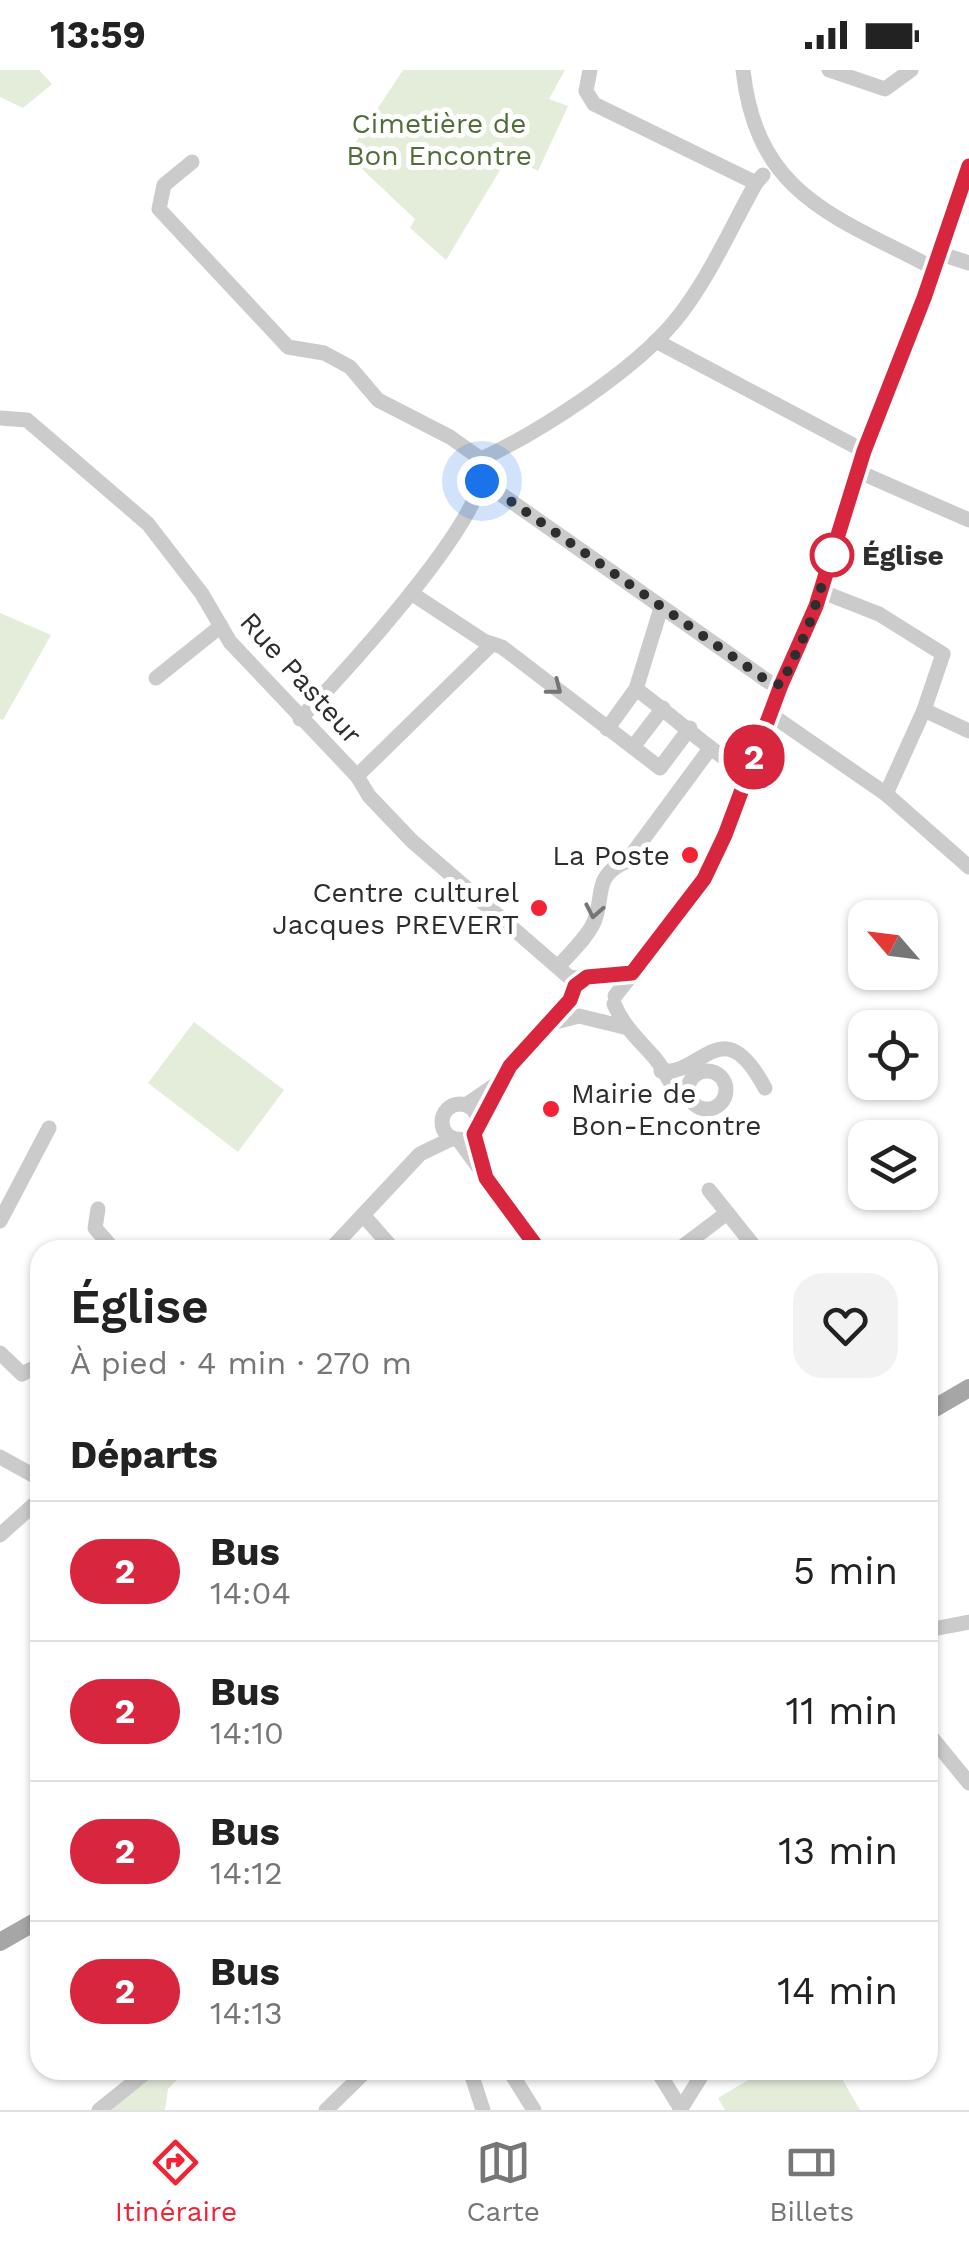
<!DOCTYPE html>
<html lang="fr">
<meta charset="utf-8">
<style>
body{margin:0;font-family:"Work Sans",sans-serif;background:#f2f2f2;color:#222;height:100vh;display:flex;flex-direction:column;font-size:38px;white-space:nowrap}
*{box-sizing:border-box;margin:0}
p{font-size:32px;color:#767676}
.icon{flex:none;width:55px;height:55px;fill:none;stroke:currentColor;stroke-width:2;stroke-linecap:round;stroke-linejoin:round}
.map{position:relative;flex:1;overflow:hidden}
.sheet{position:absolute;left:30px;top:1170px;width:908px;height:840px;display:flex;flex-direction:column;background:#fff;border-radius:30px;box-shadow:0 2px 8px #0004}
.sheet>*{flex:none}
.badge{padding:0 20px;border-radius:32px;font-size:35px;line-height:65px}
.needle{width:65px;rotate:298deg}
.buttons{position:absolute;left:848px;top:830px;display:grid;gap:20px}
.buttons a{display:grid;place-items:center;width:90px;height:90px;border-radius:20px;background:#fff;box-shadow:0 2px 8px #0004;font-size:50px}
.you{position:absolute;width:50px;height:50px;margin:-25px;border:8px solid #fff;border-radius:50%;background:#1a73e8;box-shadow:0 0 0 15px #1a73e833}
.map>.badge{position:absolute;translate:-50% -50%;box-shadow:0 0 0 5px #fff}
h2{padding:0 40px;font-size:38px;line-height:90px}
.round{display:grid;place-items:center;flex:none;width:105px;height:105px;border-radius:30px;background:#f2f2f2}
.overview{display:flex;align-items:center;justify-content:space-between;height:170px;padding:0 40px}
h1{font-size:48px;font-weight:600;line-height:75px}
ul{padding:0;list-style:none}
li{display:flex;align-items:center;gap:30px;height:140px;padding:0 40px;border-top:2px solid #e0e0e0}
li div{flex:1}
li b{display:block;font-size:38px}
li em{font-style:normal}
li .badge{min-width:110px;font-weight:700;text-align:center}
.status{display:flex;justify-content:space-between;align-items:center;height:70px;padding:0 50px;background:#fff;direction:ltr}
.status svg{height:28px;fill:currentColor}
.menu{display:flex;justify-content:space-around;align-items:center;height:140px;border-top:2px solid #e0e0e0;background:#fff;font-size:28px;color:#767676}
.menu a{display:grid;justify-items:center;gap:5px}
.menu .on{color:#f32234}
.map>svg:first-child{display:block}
</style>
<div class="status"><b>13:59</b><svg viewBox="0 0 49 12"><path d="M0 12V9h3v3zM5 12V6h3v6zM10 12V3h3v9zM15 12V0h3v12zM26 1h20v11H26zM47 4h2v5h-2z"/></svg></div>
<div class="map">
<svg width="969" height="2040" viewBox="0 0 969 2040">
<rect width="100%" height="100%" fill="#fff"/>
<!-- green -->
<g fill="#e4ecda">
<path d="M0,0H39L52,14L23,38L0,27Z"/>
<path d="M403,0H565L549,29L568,36L538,101L509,85L446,190L410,158L415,149L347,85Z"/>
<path d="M0,543L51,565L3,650L0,649Z"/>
<path d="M194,952L284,1020L238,1082L148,1013Z"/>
<path d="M765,2000H837L860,2040H725L718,2028Z"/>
<path d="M183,2003L168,2019L165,2040H111L150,2005Z"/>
</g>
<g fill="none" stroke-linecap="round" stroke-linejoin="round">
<!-- minor -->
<g stroke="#cbcbcb" stroke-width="15">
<path d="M590,0L586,21L594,34L756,113L763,105"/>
<path d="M743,0C757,127 836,146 935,199"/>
<path d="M829,0L885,19L911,0"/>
<path d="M192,92L164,115L159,139L288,277L324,283L350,297L378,330L450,367L481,389"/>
<path d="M941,184L969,193"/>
<path d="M656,271L864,381"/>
<path d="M0,348L27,350L148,454L202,524L230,572L357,706L369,726L412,771L569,907L584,909"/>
<path d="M481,389C540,362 633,301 674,252C708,211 730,159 756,113"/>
<path d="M857,401L969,450"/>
<path d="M482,411L769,612L781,615"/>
<path d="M820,521L879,544L943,584L924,640L886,724"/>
<path d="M411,523L484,571L502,577L660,698L690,658"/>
<path d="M661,538L636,619C676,648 707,679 749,704"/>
<path d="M156,608L221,556"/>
<path d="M924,640L969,661"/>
<path d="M770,644L886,724L969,797"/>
<path d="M300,649C343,604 474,462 482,406"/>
<path d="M607,659L636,619"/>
<path d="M633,677L663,638"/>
<path d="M357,706L492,574"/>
<path d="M558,897C569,884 587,868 594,852C605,826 592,806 627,791L709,680"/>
<path d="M615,926L680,844L704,809L725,765L781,615L816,535L864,381L941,184L969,96"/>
<path d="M614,934C624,957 638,969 654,987C668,1003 669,1020 691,1030"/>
<path d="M552,953L579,946L624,957"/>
<path d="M661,1001C703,1006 722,938 765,1018"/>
<circle cx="707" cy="1020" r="19"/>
<circle cx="460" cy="1052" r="18"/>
<path d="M466,1035L504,1009"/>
<path d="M477,1059L510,996L570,930L575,915L587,907L632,903"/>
<path d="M458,1069L539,1180"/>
<path d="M709,1120L757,1180"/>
<path d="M98,1139L95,1158L114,1180"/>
<path d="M363,1145L394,1180"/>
<path d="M0,1151L49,1058"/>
<path d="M330,1180L420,1084L453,1068"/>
<path d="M678,1180L727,1143"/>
<path d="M0,1283L22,1304L40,1295"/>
<path d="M0,1387L40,1409"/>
<path d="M0,1465L40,1429"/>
<path d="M928,1560L969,1552"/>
<path d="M928,1663L969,1713"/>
<path d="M470,2000L483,2040"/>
<path d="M509,2000L534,2040"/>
<path d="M657,2000L681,2039"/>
<path d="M99,2040L149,2000"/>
<path d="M326,2040L367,2000"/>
<path d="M680,2040L705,2000"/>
</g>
<!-- major -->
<g stroke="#a6a6a6" stroke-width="18">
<path d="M928,1342L969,1318"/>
<path d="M0,1872L40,1849"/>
</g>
</g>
<!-- one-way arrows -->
<defs><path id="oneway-chevron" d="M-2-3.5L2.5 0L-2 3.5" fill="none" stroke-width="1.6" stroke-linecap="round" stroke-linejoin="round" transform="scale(2.5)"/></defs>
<g stroke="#757575">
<use href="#oneway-chevron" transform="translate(555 618) rotate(38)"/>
<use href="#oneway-chevron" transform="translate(594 841) rotate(101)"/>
</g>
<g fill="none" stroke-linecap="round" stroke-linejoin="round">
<defs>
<path id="line" d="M539,1180L486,1108L474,1064L510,996L570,930L575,916L587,907L632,903L704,809L725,765L781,615L816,536L864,381L924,228L969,96"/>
</defs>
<!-- line casing -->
<use href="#line" stroke="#fff" stroke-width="22"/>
<!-- line -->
<use href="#line" stroke="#d7263d" stroke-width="15"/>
<!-- walk -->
<path stroke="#2e2e2e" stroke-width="10" stroke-dasharray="0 18" d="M482,411L769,612L781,615L808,558L834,478L832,485"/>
</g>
<!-- markers -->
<circle fill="#fff" stroke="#d7263d" stroke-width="5" cx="832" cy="485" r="20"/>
<g fill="#f32234" stroke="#fff" stroke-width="4">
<circle cx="690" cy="785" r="10"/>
<circle cx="539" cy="838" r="10"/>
<circle cx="551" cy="1039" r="10"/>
</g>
<g text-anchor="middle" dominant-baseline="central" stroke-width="10" stroke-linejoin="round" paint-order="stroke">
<!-- park labels -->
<g font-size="28" fill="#516d38" stroke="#fff">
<text x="439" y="53">Cimetière de<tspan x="439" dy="32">Bon Encontre</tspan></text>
</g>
<!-- stop labels -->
<g font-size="28" font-weight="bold" fill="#2e2e2e" stroke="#fff" text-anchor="start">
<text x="862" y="485">Église</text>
</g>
<!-- street labels -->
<g font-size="28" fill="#2e2e2e" stroke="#fff">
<text transform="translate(301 608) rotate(48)">Rue Pasteur</text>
</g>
<!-- poi labels -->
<g font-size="28" fill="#2e2e2e" stroke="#fff" text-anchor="end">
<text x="670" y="785">La Poste</text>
<text x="519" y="822">Centre culturel<tspan x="519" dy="32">Jacques PREVERT</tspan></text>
<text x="571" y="1023" text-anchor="start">Mairie de<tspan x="571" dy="32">Bon-Encontre</tspan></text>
</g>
</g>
</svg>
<div class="buttons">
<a><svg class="needle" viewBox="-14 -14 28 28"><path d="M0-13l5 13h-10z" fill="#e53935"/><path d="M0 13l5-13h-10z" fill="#767676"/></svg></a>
<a><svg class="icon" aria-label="locate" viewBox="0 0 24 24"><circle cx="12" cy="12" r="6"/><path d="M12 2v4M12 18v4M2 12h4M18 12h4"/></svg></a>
<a><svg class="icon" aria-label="layers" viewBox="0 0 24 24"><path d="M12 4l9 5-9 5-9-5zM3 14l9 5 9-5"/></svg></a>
</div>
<div class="you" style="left:482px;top:411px"></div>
<b class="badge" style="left:754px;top:687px;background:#d7263d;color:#fff">2</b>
<section class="sheet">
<div class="overview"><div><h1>Église</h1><p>À pied · 4 min · 270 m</p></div><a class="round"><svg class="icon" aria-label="heart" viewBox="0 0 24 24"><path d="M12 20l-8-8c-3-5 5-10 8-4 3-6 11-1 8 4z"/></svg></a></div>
<h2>Départs</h2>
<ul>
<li><span class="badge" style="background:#d7263d;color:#fff">2</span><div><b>Bus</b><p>14:04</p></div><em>5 min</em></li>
<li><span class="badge" style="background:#d7263d;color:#fff">2</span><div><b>Bus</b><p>14:10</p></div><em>11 min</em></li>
<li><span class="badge" style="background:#d7263d;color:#fff">2</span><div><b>Bus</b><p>14:12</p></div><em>13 min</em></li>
<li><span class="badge" style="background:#d7263d;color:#fff">2</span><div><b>Bus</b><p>14:13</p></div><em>14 min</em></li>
</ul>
</section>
</div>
<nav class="menu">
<a class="on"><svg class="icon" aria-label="directions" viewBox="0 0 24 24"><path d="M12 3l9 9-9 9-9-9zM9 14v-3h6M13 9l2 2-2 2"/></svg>Itinéraire</a>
<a><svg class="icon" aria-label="map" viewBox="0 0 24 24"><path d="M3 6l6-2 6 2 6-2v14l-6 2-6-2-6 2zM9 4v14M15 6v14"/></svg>Carte</a>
<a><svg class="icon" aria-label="tickets" viewBox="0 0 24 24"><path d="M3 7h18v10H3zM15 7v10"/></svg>Billets</a>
</nav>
